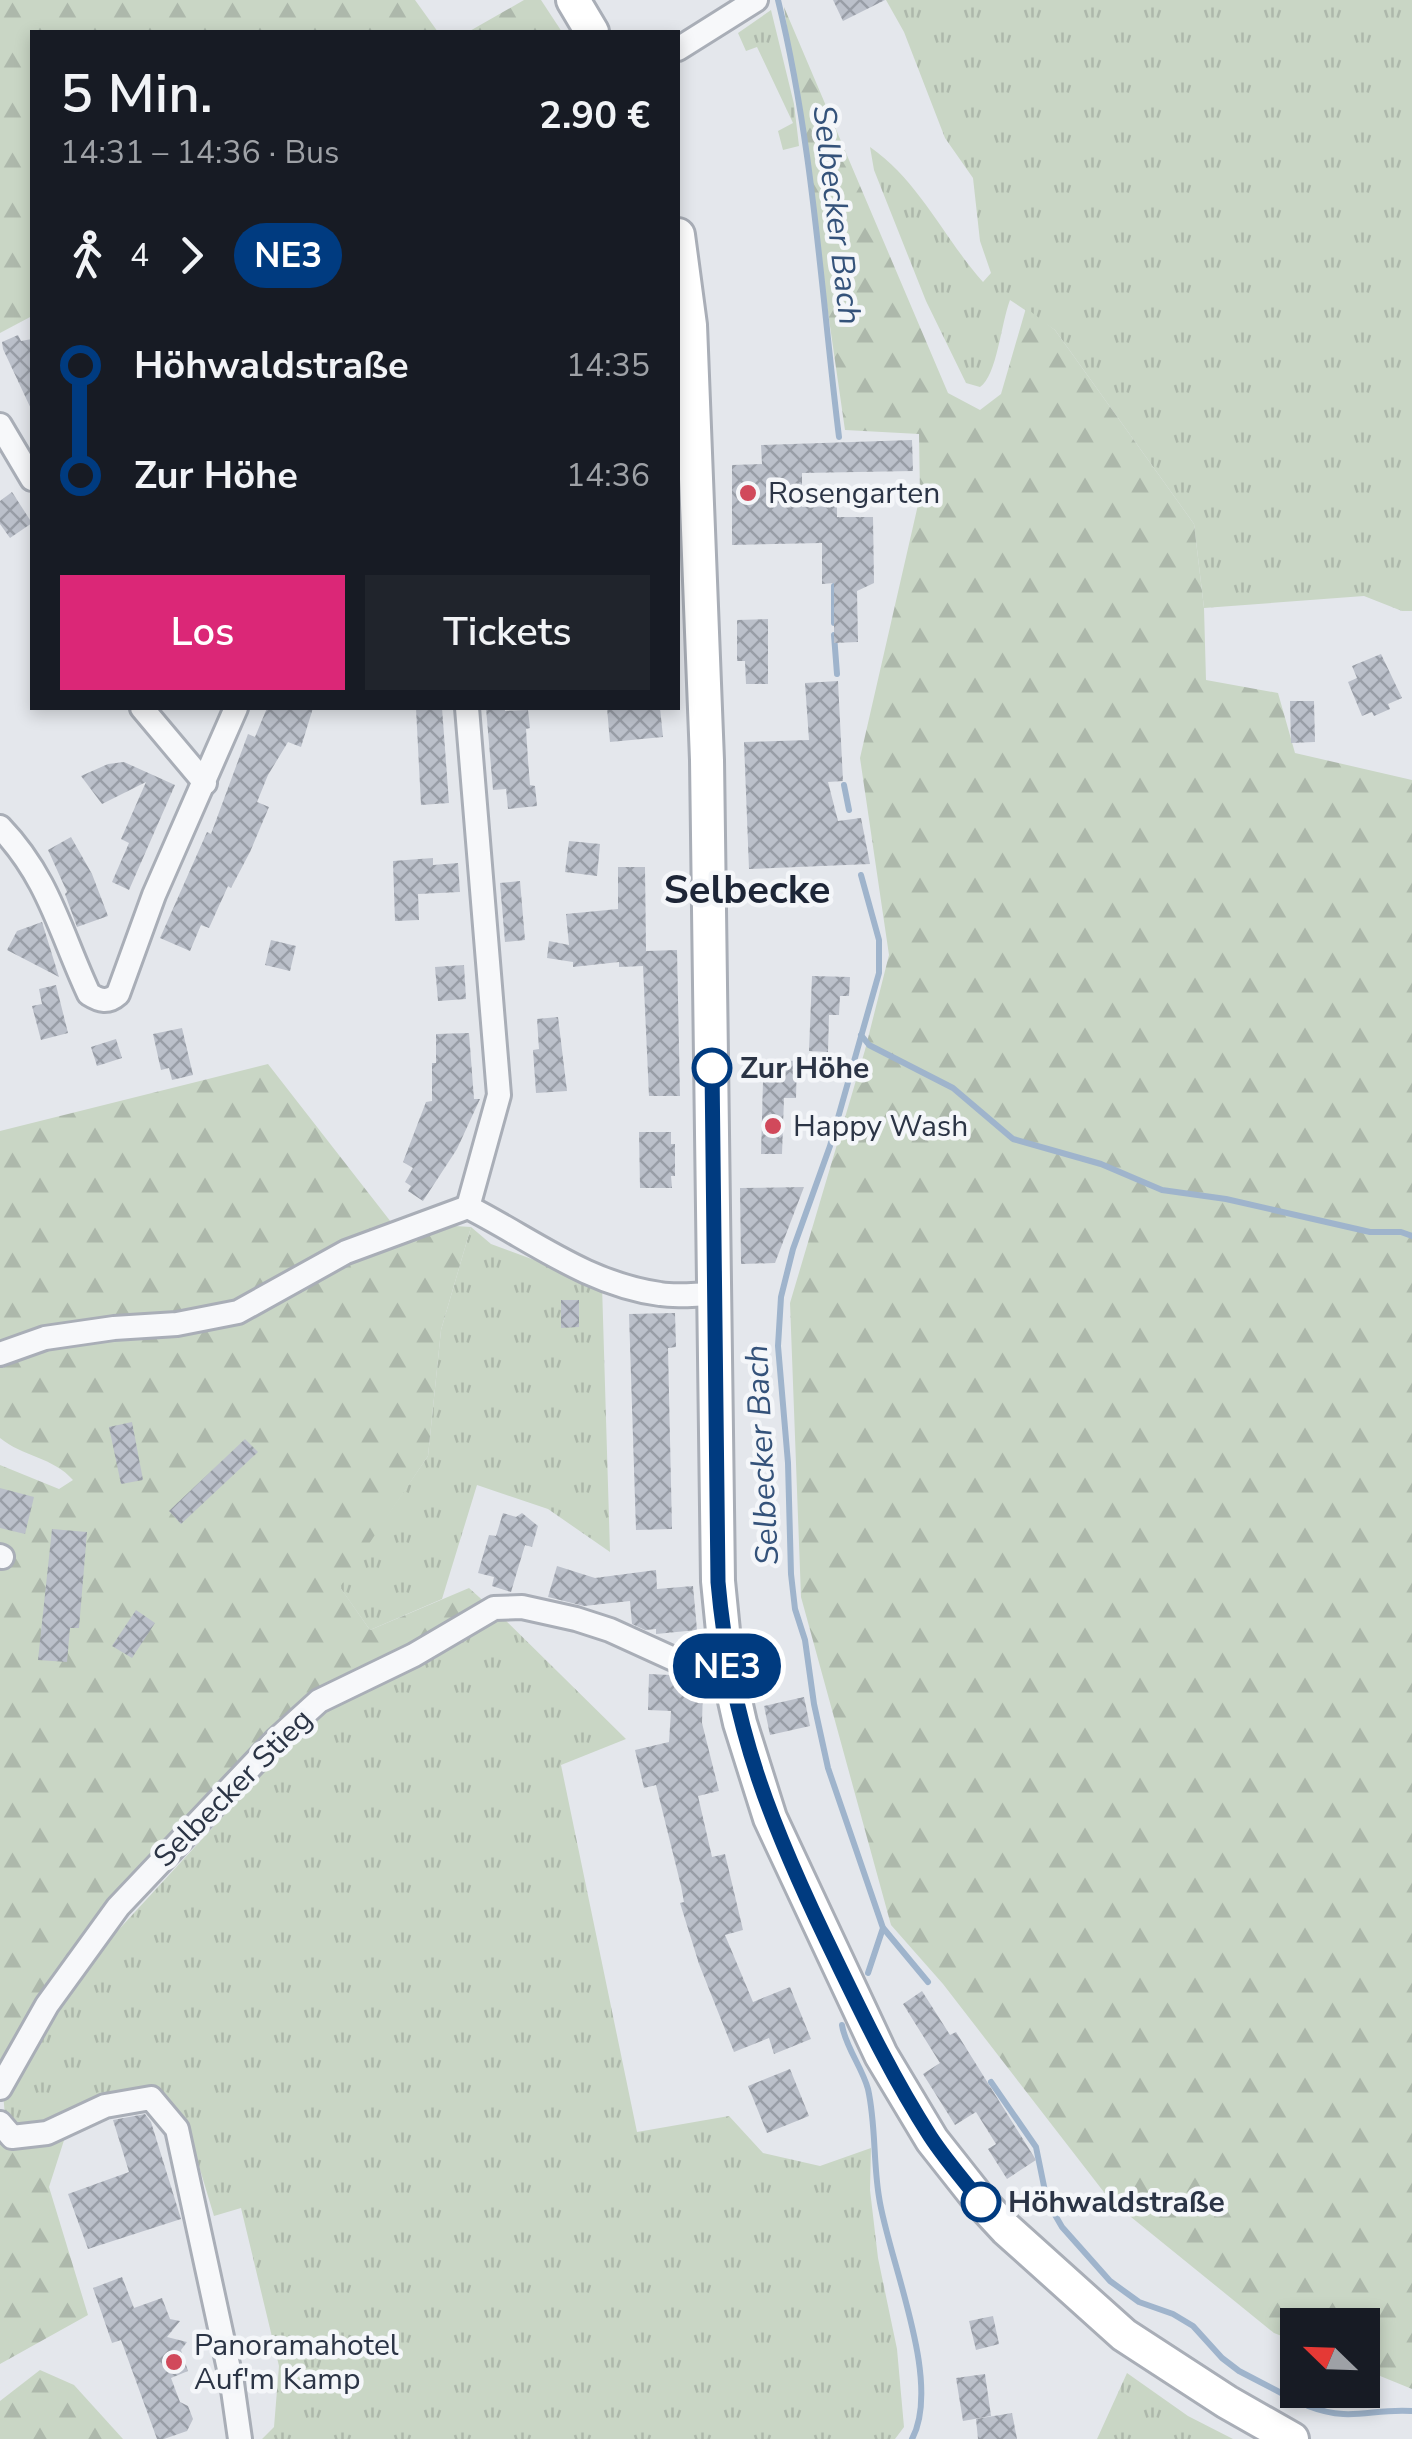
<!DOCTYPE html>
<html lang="de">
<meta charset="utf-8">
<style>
body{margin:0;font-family:"Nunito Sans",sans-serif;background:#20242c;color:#f1f3f6;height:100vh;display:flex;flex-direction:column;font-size:38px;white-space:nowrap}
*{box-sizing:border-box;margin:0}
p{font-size:32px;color:#9ea1a6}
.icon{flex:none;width:55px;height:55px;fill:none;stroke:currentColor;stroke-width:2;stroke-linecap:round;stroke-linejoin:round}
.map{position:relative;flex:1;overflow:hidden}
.details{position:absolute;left:30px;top:30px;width:650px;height:680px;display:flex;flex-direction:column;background:#171b24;border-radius:0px;box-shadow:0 5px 15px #0003}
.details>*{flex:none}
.badge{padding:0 20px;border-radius:32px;font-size:35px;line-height:65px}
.needle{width:65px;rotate:293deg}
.tools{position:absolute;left:1280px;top:2308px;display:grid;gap:20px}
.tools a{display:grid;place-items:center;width:100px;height:100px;border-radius:0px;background:#171b24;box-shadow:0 5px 15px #0003;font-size:50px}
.map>.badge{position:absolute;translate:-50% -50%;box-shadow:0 0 0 5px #fff}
.legs{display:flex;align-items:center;gap:15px;height:110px;padding:0 30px;font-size:32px}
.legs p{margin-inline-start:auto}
.head{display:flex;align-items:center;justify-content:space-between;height:170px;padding:0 30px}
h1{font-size:55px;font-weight:600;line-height:75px}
.action{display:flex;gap:20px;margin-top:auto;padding:20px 30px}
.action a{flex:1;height:115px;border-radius:0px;background:#db2777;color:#fff;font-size:40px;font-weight:600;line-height:115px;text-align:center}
.action a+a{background:#20242c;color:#f1f3f6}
ul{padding:0 30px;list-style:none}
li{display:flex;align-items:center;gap:35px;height:110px;font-size:38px}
li i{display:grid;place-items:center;width:15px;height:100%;margin:0 12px;background:currentColor}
li i::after{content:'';width:25px;height:25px;margin:-12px;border:8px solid;border-radius:50%;background:#171b24}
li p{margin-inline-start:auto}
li:first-child i{background:linear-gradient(#0000 50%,currentColor 0)}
li:last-child i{background:linear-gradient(currentColor 50%,#0000 0)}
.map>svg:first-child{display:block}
</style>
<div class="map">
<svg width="1412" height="2439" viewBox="0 0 1412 2439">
<defs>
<pattern id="grass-tufts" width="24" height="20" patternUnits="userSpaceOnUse" patternTransform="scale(2.5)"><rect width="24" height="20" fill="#c9d6c5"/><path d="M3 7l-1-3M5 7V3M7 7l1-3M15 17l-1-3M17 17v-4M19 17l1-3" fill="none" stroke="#adb8ab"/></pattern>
<pattern id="forest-firs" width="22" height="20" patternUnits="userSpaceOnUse" patternTransform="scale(2.5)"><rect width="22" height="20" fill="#c9d6c5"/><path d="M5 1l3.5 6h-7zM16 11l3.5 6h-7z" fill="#adb8ab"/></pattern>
<pattern id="building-cross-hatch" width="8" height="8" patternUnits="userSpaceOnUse" patternTransform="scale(2.5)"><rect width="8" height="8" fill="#bbc0ca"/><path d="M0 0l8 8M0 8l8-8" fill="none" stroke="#989da6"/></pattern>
</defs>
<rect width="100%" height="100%" fill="#e4e7ec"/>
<!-- grass -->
<g fill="url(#grass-tufts)">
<path d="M886,0H1412V611H1402L1364,596L1204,608L1194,524L1055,330L1010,300C1001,323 997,376 980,387L966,383L926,301L874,170L870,147C920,182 943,237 983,282L991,273L980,241L973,178L945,138L904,32Z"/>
<path d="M771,10L794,104L799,146L783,150L778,131L793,123L757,47L746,51L738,33Z"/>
<path d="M471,1227L491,1244L602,1285L610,1552L548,1509L477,1485L442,1599L370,1630L339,1586L428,1456L441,1330Z"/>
<path d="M499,1614L626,1739L561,1765L637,2132L729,2116L763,2153L820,2166L871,2148L870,2190L878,2258L897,2349L904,2427L895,2439H262L274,2427L279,2366L241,2208L214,2216L186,2123L155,2090L48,2123L16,2129L5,2116L3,2093L46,2022L99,1951L322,1709Z"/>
<path d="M1127,2373L1188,2416L1233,2439H1097Z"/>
</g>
<!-- forest -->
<g fill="url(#forest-firs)">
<path d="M0,0H415L438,32H32V316L0,333Z"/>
<path d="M524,0H541L562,32H468Z"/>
<path d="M784,7L948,393L980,410L1001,394L1026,308L1055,330L1194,524L1204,608L1206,680L1278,693L1295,753L1412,780V2389L1363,2369L1362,2325H1298L1297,2342L1274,2333L1110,2200L943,1984L891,1925L801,1597L790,1303L865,1050L889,955L860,758L920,496L919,434L845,430Z"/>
<path d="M268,1064L391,1222L471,1227L441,1330L428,1456L340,1587L370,1630L469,1588L489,1606L319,1693L169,1841L0,2067V1465L59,1489L73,1480C53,1457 23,1457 0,1438V1131Z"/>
<path d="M67,2131L49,2187L88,2315L0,2364V2133Z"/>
<path d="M40,2370L74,2385L123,2439H0V2401Z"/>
</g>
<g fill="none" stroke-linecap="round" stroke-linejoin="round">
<!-- stream -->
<g stroke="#9fb4cc" stroke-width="6">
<path d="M778,0C813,143 821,291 839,437"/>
<path d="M834,586V623"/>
<path d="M834,635L837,674"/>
<path d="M844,785L849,810"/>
<path d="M861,875L879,940V973L830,1146L793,1249L781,1297L778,1346L788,1463L791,1574L795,1609L805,1640L814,1704L828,1768L883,1928L868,1973"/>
<path d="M861,1035L869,1045L953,1088L1013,1139L1101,1164L1162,1190L1226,1199L1370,1232H1401L1412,1236"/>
<path d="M884,1929L928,1982"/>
<path d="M842,2025C845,2046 862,2067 868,2089C876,2125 873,2161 879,2197C888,2259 943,2381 912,2439"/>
<path d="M991,2082L1036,2147L1047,2201L1062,2227L1110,2281L1139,2302L1173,2314L1193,2326L1222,2358L1239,2371L1287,2396"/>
<path d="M1308,2406C1352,2423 1370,2408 1412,2411"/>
</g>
</g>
<!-- building -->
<g fill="url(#building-cross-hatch)">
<path d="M833,0H885L843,21Z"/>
<path d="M18,335L21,341L32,339V411L3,349L2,342Z"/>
<path d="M912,440L913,471L802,473V507L837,506V517H873L874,583L857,591L858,642L834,643V583L822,584V543L732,545V465L762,464L761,445Z"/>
<path d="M12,492L32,523L10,538L0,524V501Z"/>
<path d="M768,619V684H746L745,661H737V620Z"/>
<path d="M1381,654L1402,698L1388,704L1390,709L1374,716L1372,712L1362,716L1348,682L1357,678L1352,666Z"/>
<path d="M838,681L843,781L828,782L838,821L861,818L870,864L749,869L744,742L809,740L805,683Z"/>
<path d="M1290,701H1314L1315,742L1291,743Z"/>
<path d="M267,708H313L301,747L288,742L268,775L257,802L269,807L250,852L231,888L228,886L209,928L201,925L190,951L160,938L207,832L211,834L248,734L255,737Z"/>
<path d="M416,708H442L449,803L421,805Z"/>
<path d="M486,708H505V711L528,710L530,728L526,729L528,760L530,785L535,786L537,806L508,809L506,789L493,790Z"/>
<path d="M607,708H660L663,737L610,742Z"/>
<path d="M124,762L175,785L129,890L112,882L129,843L121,839L146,782L102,804L81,776L108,764Z"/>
<path d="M71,837L92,874L108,916L77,927L65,894L67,892L48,850Z"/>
<path d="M569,841L600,844L597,876L565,872Z"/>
<path d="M433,858V865L458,863L460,892L418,894L419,920L395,921L393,861Z"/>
<path d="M618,867H645L646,951L677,950L680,1096H649L643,966L619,967V962L573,967V962L547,958L549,941L569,945L566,914L618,909Z"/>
<path d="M520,881L525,940L505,942L500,883Z"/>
<path d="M42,922L59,977L7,950L17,931Z"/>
<path d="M271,940L296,946L290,971L265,965Z"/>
<path d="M464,965L466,999L438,1001L435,967Z"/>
<path d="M812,976L850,977L849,996H840L839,1015H829L828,1052L809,1051Z"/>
<path d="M56,985L68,1033L41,1040L32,1006L42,1004L39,989Z"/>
<path d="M558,1017L567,1091L536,1093L533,1050L539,1049L537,1019Z"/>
<path d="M182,1028L193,1075L172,1080L169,1068L161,1070L153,1034Z"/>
<path d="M469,1033L474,1099H480L457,1149L423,1201L408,1191L411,1186L405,1182L413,1168L403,1162L426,1102L432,1101V1063H436V1034Z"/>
<path d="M116,1039L122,1058L97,1066L91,1047Z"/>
<path d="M773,1060L797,1061L796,1098H784L782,1154H761L763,1080H773Z"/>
<path d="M639,1132H671V1144H675V1176H671L672,1188H640Z"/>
<path d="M804,1187L775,1263L741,1264L740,1188Z"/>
<path d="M561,1300H579V1327L561,1328Z"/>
<path d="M675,1313L676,1347L668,1348L672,1529L636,1530L629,1314Z"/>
<path d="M132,1422L143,1480L121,1484L109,1427Z"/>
<path d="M245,1439L258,1452L181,1524L169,1511Z"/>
<path d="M0,1488L34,1497L25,1534L0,1528Z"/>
<path d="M503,1513L516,1517L522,1513L538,1526L532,1547L525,1545L511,1592L492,1586L494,1577L478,1573L489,1535L496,1536Z"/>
<path d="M52,1529L87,1532L79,1628H70L67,1662L38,1660Z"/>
<path d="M557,1566L595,1578L656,1570L657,1589L693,1586L697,1630L656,1634V1629L645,1630L632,1624L630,1601L584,1606L548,1597Z"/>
<path d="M136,1610L155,1623L132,1658L112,1646Z"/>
<path d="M649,1674L691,1676L690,1689H703L702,1723L719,1791L698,1796L712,1857L725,1854L743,1930L725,1935L753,2002L790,1987L811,2039L774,2054L769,2038L734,2052L699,1964L680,1903L684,1902L681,1886L656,1785L644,1788L635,1750L669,1742L671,1711L648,1710Z"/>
<path d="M804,1697L810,1726L770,1735L764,1706Z"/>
<path d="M922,1991L950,2035L956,2032L1036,2160L1007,2179L988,2149L996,2144L976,2112L955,2125L923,2074L940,2063L903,2004Z"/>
<path d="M790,2069L809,2116L767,2133L748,2086Z"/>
<path d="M145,2114L151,2122L181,2219L88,2249L68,2194L129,2172L113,2120Z"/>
<path d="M122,2277L134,2308L162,2298L170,2319L180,2321L167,2337L187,2342L181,2350L188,2371L171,2378L180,2402L188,2406L193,2419L187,2431L164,2439H157L121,2340L112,2343L93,2288Z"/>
<path d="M993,2316L999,2344L976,2350L969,2321Z"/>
<path d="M985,2374L991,2416L963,2421L956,2378Z"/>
<path d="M1012,2413L1017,2439H978L976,2419Z"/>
</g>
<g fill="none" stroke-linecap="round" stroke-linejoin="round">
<defs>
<g id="street">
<path d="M678,49L756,0"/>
<path d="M0,425L32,479"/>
<path d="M142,708L205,783"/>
<path d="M467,708L499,1095L468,1207"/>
<path d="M0,827C49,878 60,932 89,994C100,1001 108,1003 118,994L154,895L236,708"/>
<path d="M0,1354L45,1338L114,1328L177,1324L238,1312L346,1252L468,1207C531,1239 587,1284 660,1294C678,1297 696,1294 715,1294"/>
<path d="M0,1556L2,1557"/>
<path d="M0,2088L47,2005L118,1907L276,1740L319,1701L414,1655L494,1608L522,1607L576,1619L610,1630L678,1661H726"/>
<path d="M0,2123L12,2137L47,2133L105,2106L151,2098L177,2129L232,2383L240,2439"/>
</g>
<g id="secondary">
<path d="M573,0L592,32"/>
<path d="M678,235L690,325L707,760L718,1581L726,1661L740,1723L770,1818L881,2055L932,2140L981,2202L1006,2229L1124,2335L1227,2402L1292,2439"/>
</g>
</defs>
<!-- street casing -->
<use href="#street" stroke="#a9aeb7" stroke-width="28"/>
<!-- secondary casing -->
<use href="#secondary" stroke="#a9aeb7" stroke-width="38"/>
<!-- street -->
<use href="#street" stroke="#f7f8fa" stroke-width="22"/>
<!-- secondary -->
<use href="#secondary" stroke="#fff" stroke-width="32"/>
</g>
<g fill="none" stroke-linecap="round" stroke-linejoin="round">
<defs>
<path id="line-1" d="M712,1068L718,1582C731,1729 773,1831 837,1962C866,2022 894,2080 930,2136C945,2159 964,2181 981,2202"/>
</defs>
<!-- line-1 casing -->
<use href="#line-1" stroke="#fff" stroke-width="22"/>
<!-- line-1 -->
<use href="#line-1" stroke="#003b80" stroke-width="15"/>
</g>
<!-- markers -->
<g fill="#d1495b" stroke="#f4f6f9" stroke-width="4">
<circle cx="748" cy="493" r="10"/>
<circle cx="773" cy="1126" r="10"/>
<circle cx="174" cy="2362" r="10"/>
</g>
<g fill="#fff" stroke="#003b80" stroke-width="5">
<circle cx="712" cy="1068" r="18"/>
<circle cx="981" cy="2202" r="18"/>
</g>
<g text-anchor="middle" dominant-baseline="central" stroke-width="9" stroke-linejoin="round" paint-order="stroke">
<!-- poi labels -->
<g font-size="30" fill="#2b3445" stroke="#f4f6f9" text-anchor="start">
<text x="768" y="493">Rosengarten</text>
<text x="793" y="1126">Happy Wash</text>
<text x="194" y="2345">Panoramahotel<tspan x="194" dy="34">Auf'm Kamp</tspan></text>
</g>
<!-- stop labels -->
<g font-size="30" font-weight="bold" fill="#2b3445" stroke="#f4f6f9" text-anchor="start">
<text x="740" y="1068">Zur Höhe</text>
<text x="1008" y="2202">Höhwaldstraße</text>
</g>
<!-- street labels -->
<g font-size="30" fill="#2b3445" stroke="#f4f6f9">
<text transform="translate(233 1788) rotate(-45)">Selbecker Stieg</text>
</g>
<!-- water labels -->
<g font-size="32" font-style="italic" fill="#34527a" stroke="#f4f6f9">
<text transform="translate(837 215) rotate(83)">Selbecker Bach</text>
<text transform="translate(762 1455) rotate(-93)">Selbecker Bach</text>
</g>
<!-- district labels -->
<g font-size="40" font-weight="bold" fill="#1d2536" stroke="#f4f6f9">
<text x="747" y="890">Selbecke</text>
</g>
</g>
</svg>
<div class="tools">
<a><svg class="needle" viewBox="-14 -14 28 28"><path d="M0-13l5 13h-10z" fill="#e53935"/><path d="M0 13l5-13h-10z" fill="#9ea1a6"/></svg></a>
</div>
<b class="badge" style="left:727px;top:1666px;background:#003b80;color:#fff">NE3</b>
<section class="details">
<div class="head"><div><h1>5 Min.</h1><p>14:31 – 14:36 · Bus</p></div><b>2.90 €</b></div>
<div class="legs"><svg class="icon" aria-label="walk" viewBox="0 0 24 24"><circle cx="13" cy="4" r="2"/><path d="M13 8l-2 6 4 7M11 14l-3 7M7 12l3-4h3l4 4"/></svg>4<svg class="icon" aria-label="forward" viewBox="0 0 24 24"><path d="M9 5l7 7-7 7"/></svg><b class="badge" style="background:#003b80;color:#fff">NE3</b></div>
<ul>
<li><i style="color:#003b80"></i><b>Höhwaldstraße</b><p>14:35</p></li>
<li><i style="color:#003b80"></i><b>Zur Höhe</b><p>14:36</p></li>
</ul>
<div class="action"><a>Los</a><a>Tickets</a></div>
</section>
</div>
